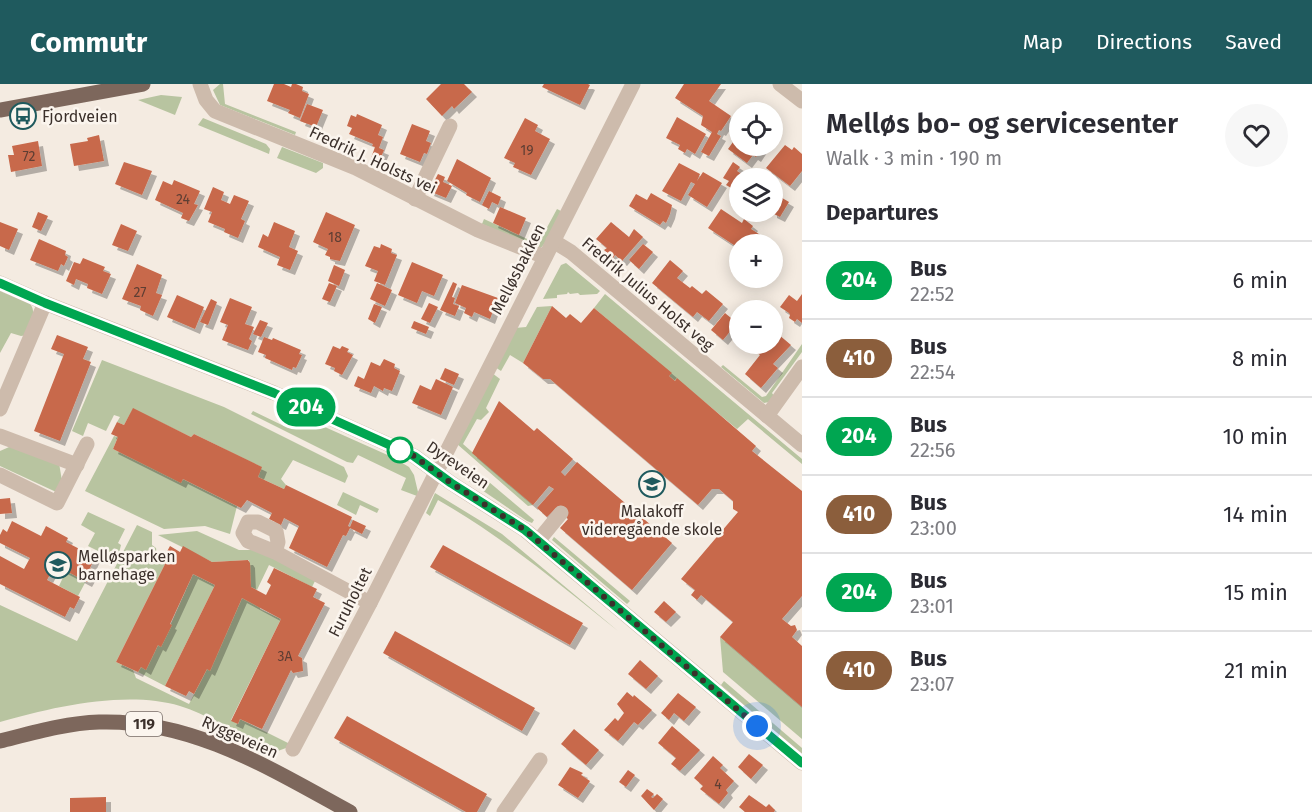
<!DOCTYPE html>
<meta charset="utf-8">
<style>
body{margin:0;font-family:"Fira Sans",sans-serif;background:#f7f7f7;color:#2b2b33;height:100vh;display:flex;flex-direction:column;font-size:22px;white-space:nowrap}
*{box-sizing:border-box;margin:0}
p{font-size:20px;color:#7c7c81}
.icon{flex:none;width:33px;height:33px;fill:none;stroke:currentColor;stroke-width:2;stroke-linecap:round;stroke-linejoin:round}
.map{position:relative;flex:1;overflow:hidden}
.drawer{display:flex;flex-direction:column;background:#fff;width:510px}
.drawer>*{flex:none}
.badge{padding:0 12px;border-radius:20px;font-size:21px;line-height:39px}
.tools{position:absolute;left:729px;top:18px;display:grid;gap:12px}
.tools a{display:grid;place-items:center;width:54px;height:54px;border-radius:50%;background:#fff;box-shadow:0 3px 15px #0003;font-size:30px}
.you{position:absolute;width:30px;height:30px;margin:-15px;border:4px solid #fff;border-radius:50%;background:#1a73e8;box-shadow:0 0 0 9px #1a73e833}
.map>.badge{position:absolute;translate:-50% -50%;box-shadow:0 0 0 3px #fff}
h2{padding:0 24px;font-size:22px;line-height:54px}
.round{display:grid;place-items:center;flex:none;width:63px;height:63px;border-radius:32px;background:#f7f7f7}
.head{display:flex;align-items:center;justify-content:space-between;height:102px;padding:0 24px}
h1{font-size:28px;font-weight:600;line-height:45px}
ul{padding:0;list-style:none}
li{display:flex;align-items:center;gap:18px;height:78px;padding:0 24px;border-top:2px solid #e1e1e2}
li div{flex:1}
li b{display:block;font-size:22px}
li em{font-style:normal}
li .badge{min-width:66px;font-weight:700;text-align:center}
header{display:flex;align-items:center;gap:36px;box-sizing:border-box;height:84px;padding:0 30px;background:#1f5a5e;color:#fff}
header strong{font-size:28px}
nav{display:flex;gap:33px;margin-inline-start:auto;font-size:21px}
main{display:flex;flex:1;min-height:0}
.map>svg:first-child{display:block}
</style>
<header>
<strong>Commutr</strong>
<nav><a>Map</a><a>Directions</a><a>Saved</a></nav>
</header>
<main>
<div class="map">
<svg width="802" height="728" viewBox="0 0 802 728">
<defs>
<filter id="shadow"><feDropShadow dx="5" dy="5" stdDeviation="0" flood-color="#0004"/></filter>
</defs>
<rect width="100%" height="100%" fill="#f4ebe1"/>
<!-- green -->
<g fill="#b8c4a0">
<path d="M220,0H223L225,20L296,48L295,51L220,21L213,6Z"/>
<path d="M161,11L182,13L175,31L138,16Z"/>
<path d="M203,34L266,60L270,65L269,70L198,41Z"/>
<path d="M282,63L323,79V84L316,89L277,74Z"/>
<path d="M557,125L561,127L545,159L540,165L482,140L484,135L538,160Z"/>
<path d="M566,179L600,207L597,210L580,211L578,209L570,210L568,208L567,210L557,211V214L543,215L561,181Z"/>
<path d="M0,207L29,219C38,227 30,241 27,251L21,252L11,249L0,269Z"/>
<path d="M605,210L802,375V380L748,335L737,345L677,295L675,297L669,292L671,289L594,224Z"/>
<path d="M552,222L523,279L510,271L501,287L495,283L515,244L526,243L537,223Z"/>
<path d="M802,260V268L772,309L774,312L769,318L764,319L721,283L723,281L762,313L766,312Z"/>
<path d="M102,276L224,323L344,383L348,392L345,399L293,376L281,395L286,401L284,405L258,393L261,383L194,350L191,353L133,325L124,341L117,338L120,333L114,331L106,347L88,339L83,352L72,347Z"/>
<path d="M492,289L500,295L486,324L489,328L481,336L477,335L463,360L533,421L528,422L457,360Z"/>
<path d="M253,327L284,342L293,343L298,331L392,373L409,383L414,391L418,408L417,412L401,406L406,394L358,371L353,379L347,378L251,330Z"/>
<path d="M114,352L118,353L113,365L181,398L183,395L237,422L230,450L205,442L164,445L85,407Z"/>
<path d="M16,360L59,379L63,403L59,407H54L0,382V367Z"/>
<path d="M464,383L489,398L534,436L532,439L527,437L460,391Z"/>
<path d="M343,408L379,425L377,429L360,421L356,431L337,421Z"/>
<path d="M435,409L502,450L618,547C559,500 503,453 438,416L430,432L426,429Z"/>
<path d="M88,428L125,445L118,459L121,461L119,469L108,472L88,462L95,449L81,441Z"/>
<path d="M137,441L152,448V461L156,464L157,471L167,476L116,578L133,586L136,594L189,620L207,585L210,586L242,514L260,523V525L281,535L231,636L238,640L240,635L290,660L286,664L275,668C243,654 212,632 180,622C126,606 53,623 0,638V521L77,557Z"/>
<path d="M197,447L239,466H257L316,495L312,503L269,481L257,506L251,503L249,476L212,478L158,451Z"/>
<path d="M554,453L630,517L627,520L552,456Z"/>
<path d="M66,487L86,497L78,512L59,502Z"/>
<path d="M193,490L215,501L165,602L138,588L141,583L146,585L158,561L161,562Z"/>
<path d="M720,553L802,623V655L723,588Z"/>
<path d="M724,597L802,664V671L721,601Z"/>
</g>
<!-- building -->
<g fill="#c8694b" filter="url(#shadow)">
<path d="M274,0H284L291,3L292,0H296L303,3L302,7L309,10L300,34L288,29L290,26L267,17Z"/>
<path d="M441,0H464L472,8L454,25L452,22L442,32L426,15Z"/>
<path d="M544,0H588L590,1L580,21L542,3Z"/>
<path d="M684,0H721L709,17L731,32L721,47L719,46L717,50L721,52L709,72L701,68L712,48L701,41L703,32L675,14Z"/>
<path d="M307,20L323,26L316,43L300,37Z"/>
<path d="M357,30L382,41L378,51L383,53L379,64L384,66L378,80L370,77L375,63L372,62L373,60L349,50L352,44L347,42L351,31L356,33Z"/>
<path d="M677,33L706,50L695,70L687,65L685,69L678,65L680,61L666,54Z"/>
<path d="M525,34L538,41L535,47L550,55L531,91L513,83L515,79L504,74Z"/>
<path d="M740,38V62H760L762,64L756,73L753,71L747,79L728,65L738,51L733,47Z"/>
<path d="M412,40L430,47L426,57L431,59L427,70L424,69L420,78L400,70Z"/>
<path d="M99,51L104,77L74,82L70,60L88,57L87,54Z"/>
<path d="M38,57L42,82L11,88L8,71H14L12,62Z"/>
<path d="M785,61L792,66L794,63L802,70V87L790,102L766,84Z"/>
<path d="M457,75L491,94L480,118L466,111L467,109L447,97Z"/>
<path d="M124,78L152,87L142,111L115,100Z"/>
<path d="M733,78L740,83L737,87L748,94H740V109L726,101L729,97L723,94Z"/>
<path d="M679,79L700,90L697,97L703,88L722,99L707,123L688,111L695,100L691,98L681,117L662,107Z"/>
<path d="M438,90L445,93L443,98L452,102L446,114L429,107Z"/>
<path d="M174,96L200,107L194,120L198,121L189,137L181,134L183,129L155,116L163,97L172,101Z"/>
<path d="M213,103L224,108L221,116L230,120L234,111L249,117L241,135L245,137L238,154L224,148L225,145L208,138L212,128L204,125Z"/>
<path d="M489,107L501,113L498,121L492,118L489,125L482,121Z"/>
<path d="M772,108L789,118L780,133L772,129Z"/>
<path d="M651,109L672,121L670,130L666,139L663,137L660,141L629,122L636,110L647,116Z"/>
<path d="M500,123L526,134L519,151L493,139Z"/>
<path d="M721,125L742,139L744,135L753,142L751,145L762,152L756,160H740V165L708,144Z"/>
<path d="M38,128L48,132L41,147L32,143Z"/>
<path d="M326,128L355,141L340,177L330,175V173L325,171L328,165L313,158Z"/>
<path d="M0,138L18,145L9,166L0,162Z"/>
<path d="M274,138L295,147L289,163L298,167L290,186L277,181L280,173L258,163L263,150L268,153Z"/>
<path d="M611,138L629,153L634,145L643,153L622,177L615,171L613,174L604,166L607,164L596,155Z"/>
<path d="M121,140L137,147L128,167L112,161Z"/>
<path d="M39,155L66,167L65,171L68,173L64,182L61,180L58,187L30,176Z"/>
<path d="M381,160L392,165L391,169L397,171L385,201L374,197L378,187L365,182L374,162L380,164Z"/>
<path d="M643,160L653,168L639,185L629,176Z"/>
<path d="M83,174L105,183L103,187L111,190L102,210L87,204L88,200L76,195L74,201L66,197L74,178L80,180Z"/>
<path d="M670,176L683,187L677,194L690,204L692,202L702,210L706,206L723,220L709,237L697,228L693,233L652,199Z"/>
<path d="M412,178L443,191L434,212L422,207L417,219L398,211Z"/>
<path d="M137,180L162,191L156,209L162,211L153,232L140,226L141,222L122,215Z"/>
<path d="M334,181L345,186L339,202L328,197Z"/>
<path d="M453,198L457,200L452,213L455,214L453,220L459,222L455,232L440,226Z"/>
<path d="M329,199L337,202L330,218L322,215Z"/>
<path d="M377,199L392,206L385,222L370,215Z"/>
<path d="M462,201L498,214L490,235L474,228L472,233L464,229L466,224L455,219Z"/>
<path d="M802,210V239L797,235L795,238L789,234L790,231L789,229L780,223L789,211L797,217Z"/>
<path d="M177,211L204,223L195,245L167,233Z"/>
<path d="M230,214L252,223L245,240L254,243L249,255L252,257L248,266L222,256L228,241L220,238Z"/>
<path d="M211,215L217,218L208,241L200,238Z"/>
<path d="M429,219L438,223L430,239L421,235Z"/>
<path d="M374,220L382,223L375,239L368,235Z"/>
<path d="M552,222L566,234L570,230L581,239L594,224L672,289L669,292L675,297L677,294L756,362L752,367L802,407V512L782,535L791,542L795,541L797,546L792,553L802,562V623L720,553L733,538L701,511L697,516L691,511L695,506L681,495L738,428L733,425V417L719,405H712L698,421L550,295H543L523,279Z"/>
<path d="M725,229L737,239L723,256L711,246Z"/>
<path d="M260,236L268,239L261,253L253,250Z"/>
<path d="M414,237L429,243L426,250L411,244Z"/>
<path d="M772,245L791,261L773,280L778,284L761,304L745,290L760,271L756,268L758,264L763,268L765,265L758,260H772Z"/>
<path d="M57,251L88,263L83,275L91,278L60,357L34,347L64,270L51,265Z"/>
<path d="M264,253L272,256L273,254L301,266L299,270L302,271L296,284L293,283L292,286L265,274L266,271L258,268Z"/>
<path d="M333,262L340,265L342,262L349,265L347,268L353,271L342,291L334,287L335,284L325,280Z"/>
<path d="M384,275L395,280L394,284L400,287L392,307L384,304L383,307L374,302L371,309L354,302L358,292L364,295L371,278L380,282Z"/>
<path d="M445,284L459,290L454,301L440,295Z"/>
<path d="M436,295L453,303L441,331L412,319L420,301L431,306Z"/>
<path d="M499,317L534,347L537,344L573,375L561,388L565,392L577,378L672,459L632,506L560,444L568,435L556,424L547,433L537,424L554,405L549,402L533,421L472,369Z"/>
<path d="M133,324L191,353L194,350L262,383L258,393L284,405L286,401L352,433L348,442L350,443L353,436L366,442L362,450L350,444L346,452L343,451L327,483L289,464L299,442L284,434L281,441L269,435L272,429L247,416L241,424L183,395L181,399L113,365L118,353L111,350L117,338L124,341Z"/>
<path d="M10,414L12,429L0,430V415Z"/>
<path d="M12,437L41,452L46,442L68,454L66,458L95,473L90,484L94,486L87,498L55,481L47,496L80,513L74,525L70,523L65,533L0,500V472L24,485L30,474L0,459V451L3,445L7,448Z"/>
<path d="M443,461L583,539L570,561L430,483Z"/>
<path d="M170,462L180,468L183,462L212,478L248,476L250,479L251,503L266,511L271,501L267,498L274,484L317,505L313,513L325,519L298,572L302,574L303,587L293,589L291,586L262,645L240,635L238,640L231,637L281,535L242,514L210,587L207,585L194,610L189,607L186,612L165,602L215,501L193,490L170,540L172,541L161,563L158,561L146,586L141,583L138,588L116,578L167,476L163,475Z"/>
<path d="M664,517L676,528L666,538L654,528Z"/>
<path d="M395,547L535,624L522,647L383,569Z"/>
<path d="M640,576L658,592L646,605L628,590Z"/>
<path d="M627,608L633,613L634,611L652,626L638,641L634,638L618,657L604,646L615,634L618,637L624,629L617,620Z"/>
<path d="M678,609L696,623L684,637L674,629L669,636L661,629Z"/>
<path d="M347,632L487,710L477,728H466L334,654Z"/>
<path d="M672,642L700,666L680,687L671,680L676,674L658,659Z"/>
<path d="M574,645L599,666L586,681L561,660Z"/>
<path d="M749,670L763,681L751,695L738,683Z"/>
<path d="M713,672L723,681L720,684L734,697L726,706L728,709L719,720L700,705L703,702L694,694Z"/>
<path d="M570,683L583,689L581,691L590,697L578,714L558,701Z"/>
<path d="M628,686L635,691L626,703L619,698Z"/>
<path d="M647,705L654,710L651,713L653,714L657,710L663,715L654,726L641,712Z"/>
<path d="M749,711L766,723L769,720L775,726L774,728H745L739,723Z"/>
<path d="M106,713V728H70V714Z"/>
</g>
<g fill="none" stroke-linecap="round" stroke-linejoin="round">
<!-- minor -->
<g stroke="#cdbbac" stroke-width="15">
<path d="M200,0L206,16L215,27L356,84L478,146L545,173"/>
<path d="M780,0L802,17"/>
<path d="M415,115L450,42"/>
<path d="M553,157L571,168L802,361"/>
<path d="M0,199L45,219L274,309L414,372L451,399L525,446L802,679"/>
<path d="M0,325L45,219"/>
<path d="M767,332L802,283"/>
<path d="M0,352L77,381"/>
<path d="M0,391L57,419L87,360"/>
<path d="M538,457L561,429"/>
<path d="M275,468L278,458L276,447L258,438H248L243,449L248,457L275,468L370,519"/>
<path d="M293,665L370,519L633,0"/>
<path d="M504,728L540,676"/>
</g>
<!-- major -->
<g stroke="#7d675c" stroke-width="15">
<path d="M0,26L143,0"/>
<path d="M0,657C32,649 66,639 99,638C192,635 271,685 350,728"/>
</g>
</g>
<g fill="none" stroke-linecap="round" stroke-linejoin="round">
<defs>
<path id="line" d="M0,199L45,219L274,309L414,372L451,399L525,446L802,679"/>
</defs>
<!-- line casing -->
<use href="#line" stroke="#fff" stroke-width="14"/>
<!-- line -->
<use href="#line" stroke="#00a651" stroke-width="9"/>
<!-- walk -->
<path stroke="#3b302b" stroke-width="6" stroke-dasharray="0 10.8" d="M400,366L392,362L414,372L451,399L525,446L757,642"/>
</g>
<!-- icons -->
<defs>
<symbol id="bus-ring" viewBox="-11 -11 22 22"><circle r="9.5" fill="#fbf5ee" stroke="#1f5a5e" stroke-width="1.5"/><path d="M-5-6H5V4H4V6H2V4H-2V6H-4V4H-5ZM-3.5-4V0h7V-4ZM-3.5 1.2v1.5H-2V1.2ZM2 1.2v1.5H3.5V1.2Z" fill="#1f5a5e"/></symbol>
<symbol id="school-ring" viewBox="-11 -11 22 22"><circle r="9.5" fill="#fbf5ee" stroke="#1f5a5e" stroke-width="1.5"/><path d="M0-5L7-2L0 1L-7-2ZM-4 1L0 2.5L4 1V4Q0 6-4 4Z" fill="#1f5a5e"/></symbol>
</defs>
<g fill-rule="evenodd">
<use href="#bus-ring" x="8" y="17" width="30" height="30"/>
<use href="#school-ring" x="637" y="385" width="30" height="30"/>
<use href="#school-ring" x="43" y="466" width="30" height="30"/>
</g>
<!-- markers -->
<circle fill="#fff" stroke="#00a651" stroke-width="3" cx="400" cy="366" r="12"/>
<g text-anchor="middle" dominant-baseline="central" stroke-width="5" stroke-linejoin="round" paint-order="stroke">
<!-- number labels -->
<g font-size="14" fill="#5e3e33">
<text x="527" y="66">19</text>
<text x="29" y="72">72</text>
<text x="183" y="115">24</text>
<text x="335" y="153">18</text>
<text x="140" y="208">27</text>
<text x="285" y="572">3A</text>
<text x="718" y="700">4</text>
</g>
<!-- shield labels -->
<rect fill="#fbf5ee" stroke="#756b66" stroke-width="1.5" x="126" y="628" width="36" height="24" rx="4.5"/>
<g font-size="15" font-weight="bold" fill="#3b302b">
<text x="144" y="640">119</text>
</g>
<!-- poi labels -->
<g font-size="16" fill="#3b302b" stroke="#fbf5ee" text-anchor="start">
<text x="42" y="32">Fjordveien</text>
<text x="652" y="427" text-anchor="middle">Malakoff<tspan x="652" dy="18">videregående skole</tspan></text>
<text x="78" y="472">Melløsparken<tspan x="78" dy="18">barnehage</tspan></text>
</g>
<!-- street labels -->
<g font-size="16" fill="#3b302b" stroke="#fbf5ee">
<text transform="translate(373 76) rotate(25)">Fredrik J. Holsts vei</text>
<text transform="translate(518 185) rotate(-63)">Melløsbakken</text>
<text transform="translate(648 210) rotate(40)">Fredrik Julius Holst veg</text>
<text transform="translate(458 381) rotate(34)">Dyreveien</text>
<text transform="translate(350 518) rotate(-63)">Furuholtet</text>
<text transform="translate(240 653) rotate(24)">Ryggeveien</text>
</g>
</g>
</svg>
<div class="tools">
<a><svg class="icon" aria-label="locate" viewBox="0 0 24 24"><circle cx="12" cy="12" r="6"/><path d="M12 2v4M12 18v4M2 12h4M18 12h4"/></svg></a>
<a><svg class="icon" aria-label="layers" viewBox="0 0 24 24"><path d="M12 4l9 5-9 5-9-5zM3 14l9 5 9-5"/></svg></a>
<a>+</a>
<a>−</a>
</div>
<div class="you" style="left:757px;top:642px"></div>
<b class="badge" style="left:306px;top:323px;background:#00a651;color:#fff">204</b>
</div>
<section class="drawer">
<div class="head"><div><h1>Melløs bo- og servicesenter</h1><p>Walk · 3 min · 190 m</p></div><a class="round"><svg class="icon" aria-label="heart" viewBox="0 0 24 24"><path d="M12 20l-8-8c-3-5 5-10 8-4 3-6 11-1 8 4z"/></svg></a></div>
<h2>Departures</h2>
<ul>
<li><span class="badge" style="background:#00a651;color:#fff">204</span><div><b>Bus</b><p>22:52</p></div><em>6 min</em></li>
<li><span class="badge" style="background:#8b5e3c;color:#fff">410</span><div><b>Bus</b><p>22:54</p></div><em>8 min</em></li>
<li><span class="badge" style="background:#00a651;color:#fff">204</span><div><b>Bus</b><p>22:56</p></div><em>10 min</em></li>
<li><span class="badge" style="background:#8b5e3c;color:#fff">410</span><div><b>Bus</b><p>23:00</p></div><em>14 min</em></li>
<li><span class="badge" style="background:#00a651;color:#fff">204</span><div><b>Bus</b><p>23:01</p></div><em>15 min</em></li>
<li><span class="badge" style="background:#8b5e3c;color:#fff">410</span><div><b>Bus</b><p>23:07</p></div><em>21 min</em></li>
</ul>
</section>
</main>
